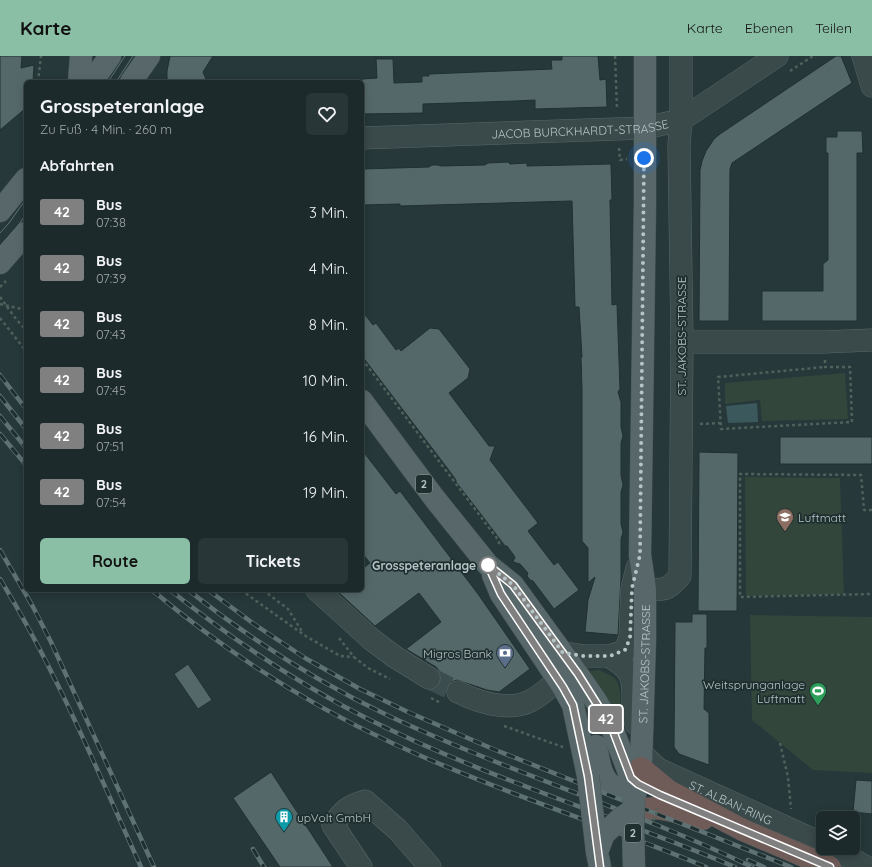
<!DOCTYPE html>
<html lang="de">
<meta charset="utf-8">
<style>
body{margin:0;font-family:Quicksand,sans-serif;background:#293638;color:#f1f3f6;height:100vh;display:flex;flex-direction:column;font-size:15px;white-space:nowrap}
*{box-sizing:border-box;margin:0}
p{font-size:13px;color:#a0a7a9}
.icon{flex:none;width:22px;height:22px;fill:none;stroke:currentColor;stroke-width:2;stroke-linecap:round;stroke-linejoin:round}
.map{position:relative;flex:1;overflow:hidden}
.drawer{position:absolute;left:24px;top:24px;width:340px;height:512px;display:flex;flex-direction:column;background:#1c2a2c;border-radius:6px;box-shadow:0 2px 10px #0003,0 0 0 1px #3a4648}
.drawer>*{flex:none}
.badge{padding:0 8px;border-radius:3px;font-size:14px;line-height:26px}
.fabs{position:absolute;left:816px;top:755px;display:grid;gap:8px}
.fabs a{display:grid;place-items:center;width:44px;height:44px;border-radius:6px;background:#1c2a2c;box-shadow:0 2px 10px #0003,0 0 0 1px #3a4648;font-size:20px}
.you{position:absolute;width:20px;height:20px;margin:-10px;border:3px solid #fff;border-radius:50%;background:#1a73e8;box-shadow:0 0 0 6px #1a73e833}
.map>.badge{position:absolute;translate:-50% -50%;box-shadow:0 0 0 2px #fff}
h2{padding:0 16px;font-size:15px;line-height:36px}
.round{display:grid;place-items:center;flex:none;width:42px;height:42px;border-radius:6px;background:#293638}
.summary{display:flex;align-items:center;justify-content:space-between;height:68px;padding:0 16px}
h1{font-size:19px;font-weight:800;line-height:30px}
.primary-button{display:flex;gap:8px;margin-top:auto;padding:8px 16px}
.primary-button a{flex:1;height:46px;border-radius:6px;background:#8abfa5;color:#111;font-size:16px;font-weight:800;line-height:46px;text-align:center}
.primary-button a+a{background:#293638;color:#f1f3f6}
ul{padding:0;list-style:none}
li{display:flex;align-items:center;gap:12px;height:56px;padding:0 16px}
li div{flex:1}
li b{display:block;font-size:15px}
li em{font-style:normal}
li .badge{min-width:44px;font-weight:700;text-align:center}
header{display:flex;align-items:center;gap:24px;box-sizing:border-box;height:56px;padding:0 20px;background:#8abfa5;color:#111}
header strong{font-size:19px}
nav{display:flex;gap:22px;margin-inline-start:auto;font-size:14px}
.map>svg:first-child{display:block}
</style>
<header>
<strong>Karte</strong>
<nav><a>Karte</a><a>Ebenen</a><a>Teilen</a></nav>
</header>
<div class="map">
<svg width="872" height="811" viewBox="0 0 872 811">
<rect width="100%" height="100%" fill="#26383a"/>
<!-- green -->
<g fill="#32463b">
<path d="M845,317L848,363L762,365L760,344L725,348V327Z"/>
<path d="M745,421L840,422L844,538L746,540Z"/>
<path d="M750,559L872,561V717L813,714L752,664Z"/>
<path d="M599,614C605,617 612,619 616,624C623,634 620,658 620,670L584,617L591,615Z"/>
</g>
<!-- water -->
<path fill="#3b595c" d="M757,347L758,366L728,367L726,350Z"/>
<!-- building -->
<g fill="#54686a" stroke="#213031">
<path d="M0,0H22L21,12L34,9L33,26H26V52L0,74Z"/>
<path d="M170,0H213L203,16L207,26H167V15Z"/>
<path d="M562,0H598L600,24L606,23L607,51L535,53V44L515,45L423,48V57L362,58V23L377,22L376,3H393L394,27L422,26V20H429V18L552,13L551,4H562Z"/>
<path d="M836,0H841L852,27L732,107L730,113L729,265H699L700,114L702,105L706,95L714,83L720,78Z"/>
<path d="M837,75H862L863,97H857V265H762V235H823V208L828,204V97H826V81H837Z"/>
<path d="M508,106L510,108L527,107V110L611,108L612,144H610L612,249L617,248L620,333L618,336L621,346V371L623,380L621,387V419L623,429L621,436V468L623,476L621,483V522L618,579L585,576L588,544L595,521L588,527V492L582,485V333L581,301H582L579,251H575L572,145L400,150V148L362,149V113L429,111L432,109H438L441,110L485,109L488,107Z"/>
<path d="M362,255L373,269L376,267L396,294L399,292L401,295L430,272L439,273L470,313L468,322L449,337L489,390H495L490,404L538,467L528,475L554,509L558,506L579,534L554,553L533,525L530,524L527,520L528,517L520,508L513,506L515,501L507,490H505L477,453L456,426V424L448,413L362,300Z"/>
<rect x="780" y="381" width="92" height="27"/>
<path d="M362,394L396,438L400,435L478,538L530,613L499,636L487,634L457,624L451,626L447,630L446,636L439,630L441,623L440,616L436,611L406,593L441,566L419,537L375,570L336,534H362V513L370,507L362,497Z"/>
<path d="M699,396L738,397L737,555H698Z"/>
<path d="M692,558H707V592H705L704,653L709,657V709L679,698L674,691L675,566H692Z"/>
<path d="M188,608L212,644L198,653L174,618Z"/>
<path d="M271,716L333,811H280L233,742Z"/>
<path d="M856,724L872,725V758L853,756Z"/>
</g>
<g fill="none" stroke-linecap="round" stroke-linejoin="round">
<!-- minor-tunnel -->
<path stroke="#3b4d4f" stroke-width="22" stroke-dasharray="22 11" stroke-linecap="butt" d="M429,622L458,636"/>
<defs>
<g id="minor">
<path d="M863,0L872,30"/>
<path id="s1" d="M362,82L645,72L681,64L777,0"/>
<path d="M682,286H824L872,284"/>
<path d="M645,533C665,534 667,535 680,520L682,286L679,89L681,64V0"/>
<path d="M317,534L371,583L395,601L429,622"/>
<path d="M563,597L584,600H609L625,595L630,582L632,532L637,512"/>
<path d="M609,600C615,604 622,608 627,614C638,629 629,652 636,668"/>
<path d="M458,636C478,646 509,656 530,645C546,637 559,622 570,610"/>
<path id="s2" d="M642,698L658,713L823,788"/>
<path d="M830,792L867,811"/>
<path d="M361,811L333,769C343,755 348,750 365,745L398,774L430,811"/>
</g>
<g id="major">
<path d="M79,26L81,0"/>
<path d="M92,26L110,0"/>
<path d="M131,26L149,0"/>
<path d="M0,155L26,123"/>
<path d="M0,207L26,177"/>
<path d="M362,345L435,443L488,509L513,529L571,609L594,642L612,672L631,722L638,728"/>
<path d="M493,519L501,538L563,631L573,649L588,720"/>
<path d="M596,690C599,704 600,725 616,732C622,734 629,735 635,736"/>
<path id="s3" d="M634,743L641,712L645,583V533L640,499L645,146V0"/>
<path d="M597,796L600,811"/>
</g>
<g id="highway">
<path d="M641,712L669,735L743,774"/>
<path d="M633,754L657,752L678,756L703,763"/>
</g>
</defs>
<!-- minor casing -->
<use href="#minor" stroke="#586768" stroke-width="23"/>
<!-- major casing -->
<use href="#major" stroke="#465556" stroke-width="23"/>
<!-- highway casing -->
<use href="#highway" stroke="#455455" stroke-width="23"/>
<!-- path -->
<g stroke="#4f615b" stroke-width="2.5" stroke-dasharray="3 3" stroke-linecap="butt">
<path d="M615,0L617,53"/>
<path d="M790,15L813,0"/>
<path d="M38,26L41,0"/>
<path d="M619,92L620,104L627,103"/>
<path d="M0,231L6,225"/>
<path d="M0,241L16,263L26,274"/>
<path d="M0,248L26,254"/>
<path d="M0,262L26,295"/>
<path d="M362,303L499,485V491"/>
<path d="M825,304V311H850L852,366L721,373L718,321L825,311"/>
<path d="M700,368L721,367"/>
<path d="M872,454H864L861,419L740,418V541L872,538"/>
<path d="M241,534L304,579L340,600L354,601"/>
<path d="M263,534L288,553L303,577"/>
<path d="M339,582L354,601L368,612L390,623"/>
<path d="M431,642L441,647"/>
<path d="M504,670L563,691"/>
<path d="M780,687L788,721L791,753"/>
</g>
<!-- minor -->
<use href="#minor" stroke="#3a494a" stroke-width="22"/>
<!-- major -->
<use href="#major" stroke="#58686a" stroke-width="22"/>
<!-- highway -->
<use href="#highway" stroke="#6f5b58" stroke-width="22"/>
<!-- tram -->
<g stroke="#5e7173" stroke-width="1">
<path d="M108,26L125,0"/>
<path d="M116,26L133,0"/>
<path d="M0,177L9,167L26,143"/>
<path d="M0,190L17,171L26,158"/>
</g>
<defs>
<g id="rail">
<path d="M0,319L26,353"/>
<path d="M0,340L26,373"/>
<path d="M0,360L26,392"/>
<path d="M0,378L26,409"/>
<path d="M0,494L32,549L51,586L154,811"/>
<path d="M0,523C56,614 97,714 141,811"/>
<path d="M152,534C225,595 305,647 392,687C494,734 602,768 706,811"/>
<path d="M170,534C233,584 298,628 370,664C487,722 614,760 735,811"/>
<path d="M188,534C250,583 317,626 389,660C508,716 634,754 752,811"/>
<path d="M208,534L254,568L305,602L360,633L408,656L493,693L791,811"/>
<path d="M253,793L264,811"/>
<path d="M748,804L764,811"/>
</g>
</defs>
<!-- rail casing -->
<use href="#rail" stroke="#5e7173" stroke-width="4.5"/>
<!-- rail -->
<use href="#rail" stroke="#1f2e2f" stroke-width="3" stroke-dasharray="9" stroke-linecap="butt"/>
<defs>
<g id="major-bridge">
<path d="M588,720L597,796"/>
<path d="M634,743L633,771L634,811"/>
<path d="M597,796L604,778L620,763L633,754"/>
</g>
<path id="highway-bridge" d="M743,774L830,811"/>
</defs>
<!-- major-bridge casing -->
<use href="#major-bridge" stroke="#465556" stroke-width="23" stroke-linecap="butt"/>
<!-- highway-bridge casing -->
<use href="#highway-bridge" stroke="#455455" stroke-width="23" stroke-linecap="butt"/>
<!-- path-bridge -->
<path stroke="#4f615b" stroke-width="2.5" stroke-dasharray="3 3" stroke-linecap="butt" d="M653,764L656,761L657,752"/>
<!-- major-bridge -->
<use href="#major-bridge" stroke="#58686a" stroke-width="22"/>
<!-- highway-bridge -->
<use href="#highway-bridge" stroke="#6f5b58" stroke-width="22"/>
</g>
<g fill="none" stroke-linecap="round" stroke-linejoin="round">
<defs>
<path id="line" d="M600,811L588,720L573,649L563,631L501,538L488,509L513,529L578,618L612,672L631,722L638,728L660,739L830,811"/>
</defs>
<!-- line casing -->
<use href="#line" stroke="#fff" stroke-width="9"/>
<!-- line -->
<use href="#line" stroke="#808080" stroke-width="6"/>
<!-- walk -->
<path stroke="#b5c4c6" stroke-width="4" stroke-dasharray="0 7.2" d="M488,509L513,529L563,597L584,600H610L625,594L630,582L632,532L640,499L644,102"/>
</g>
<!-- icons -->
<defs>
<symbol id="school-pin" viewBox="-11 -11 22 30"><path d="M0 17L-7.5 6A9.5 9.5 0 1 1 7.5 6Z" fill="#8d6e63" stroke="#1f2e2f"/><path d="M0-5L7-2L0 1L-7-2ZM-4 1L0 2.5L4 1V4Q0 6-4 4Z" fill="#fff"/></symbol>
<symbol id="bank-pin" viewBox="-11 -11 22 30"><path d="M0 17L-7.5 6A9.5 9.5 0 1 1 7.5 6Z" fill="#5c6f8a" stroke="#1f2e2f"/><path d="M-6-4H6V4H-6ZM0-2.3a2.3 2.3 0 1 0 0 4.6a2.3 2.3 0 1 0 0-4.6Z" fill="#fff"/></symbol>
<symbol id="stadium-pin" viewBox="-11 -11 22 30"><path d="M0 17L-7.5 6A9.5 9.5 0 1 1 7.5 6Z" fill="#2e9e5b" stroke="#1f2e2f"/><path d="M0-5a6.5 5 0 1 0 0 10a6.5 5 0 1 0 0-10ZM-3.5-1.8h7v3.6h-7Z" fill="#fff"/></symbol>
<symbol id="building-pin" viewBox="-11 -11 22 30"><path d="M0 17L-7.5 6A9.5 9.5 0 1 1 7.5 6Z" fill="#0f9aa8" stroke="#1f2e2f"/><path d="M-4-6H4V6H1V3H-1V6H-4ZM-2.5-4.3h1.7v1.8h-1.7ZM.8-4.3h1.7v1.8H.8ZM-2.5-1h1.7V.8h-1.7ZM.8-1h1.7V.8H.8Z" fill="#fff"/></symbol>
</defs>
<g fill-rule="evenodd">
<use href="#school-pin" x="775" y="451" width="20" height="27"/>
<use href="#bank-pin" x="495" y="587" width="20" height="27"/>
<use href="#stadium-pin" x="808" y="625" width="20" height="27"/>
<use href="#building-pin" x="274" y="751" width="20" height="27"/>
</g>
<!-- markers -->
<circle fill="#fff" stroke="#808080" stroke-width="2" cx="488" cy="509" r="8"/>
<g text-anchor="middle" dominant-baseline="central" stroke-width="3.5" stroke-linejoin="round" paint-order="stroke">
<!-- shield labels -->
<g fill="#1f2e2f" stroke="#889799" stroke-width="1">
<rect x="416" y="419" width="16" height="18" rx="3"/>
<rect x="625" y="768" width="16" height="18" rx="3"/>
</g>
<g font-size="11" font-weight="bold" fill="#b5c4c6">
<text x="424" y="428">2</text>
<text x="633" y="777">2</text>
</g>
<!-- street labels -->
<g font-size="12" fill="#b5c4c6" stroke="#1f2e2f">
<text stroke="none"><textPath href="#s1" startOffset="218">JACOB BURCKHARDT-STRASSE</textPath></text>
<text transform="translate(681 280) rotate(-90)">ST. JAKOBS-STRASSE</text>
<text stroke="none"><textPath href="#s3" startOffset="136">ST. JAKOBS-STRASSE</textPath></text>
<text stroke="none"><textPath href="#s2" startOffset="102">ST. ALBAN-RING</textPath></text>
</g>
<!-- poi labels -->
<g font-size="12" fill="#b5c4c6" stroke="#1f2e2f" text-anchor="start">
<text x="798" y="461">Luftmatt</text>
<text x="492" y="597" text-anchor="end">Migros Bank</text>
<text x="805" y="628" text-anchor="end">Weitsprunganlage<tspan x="805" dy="14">Luftmatt</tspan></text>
<text x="297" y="761">upVolt GmbH</text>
</g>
<!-- stop labels -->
<g font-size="12" font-weight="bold" fill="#b5c4c6" stroke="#1f2e2f" text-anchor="end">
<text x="476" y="509">Grosspeteranlage</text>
</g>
</g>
</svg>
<div class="fabs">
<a><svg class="icon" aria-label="layers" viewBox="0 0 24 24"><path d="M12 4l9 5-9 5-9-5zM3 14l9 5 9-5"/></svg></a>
</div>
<div class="you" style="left:644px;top:102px"></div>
<b class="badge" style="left:606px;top:663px;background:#808080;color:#fff">42</b>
<section class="drawer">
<div class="summary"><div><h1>Grosspeteranlage</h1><p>Zu Fuß · 4 Min. · 260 m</p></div><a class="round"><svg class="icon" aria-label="heart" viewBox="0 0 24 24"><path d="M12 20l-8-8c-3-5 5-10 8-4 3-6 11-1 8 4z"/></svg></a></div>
<h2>Abfahrten</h2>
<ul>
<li><span class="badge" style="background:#808080;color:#fff">42</span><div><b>Bus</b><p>07:38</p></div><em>3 Min.</em></li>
<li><span class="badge" style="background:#808080;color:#fff">42</span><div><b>Bus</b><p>07:39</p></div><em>4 Min.</em></li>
<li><span class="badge" style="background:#808080;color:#fff">42</span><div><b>Bus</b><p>07:43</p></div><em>8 Min.</em></li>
<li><span class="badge" style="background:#808080;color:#fff">42</span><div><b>Bus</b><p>07:45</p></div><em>10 Min.</em></li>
<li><span class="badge" style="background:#808080;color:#fff">42</span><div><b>Bus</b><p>07:51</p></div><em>16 Min.</em></li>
<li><span class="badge" style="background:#808080;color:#fff">42</span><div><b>Bus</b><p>07:54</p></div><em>19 Min.</em></li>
</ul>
<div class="primary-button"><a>Route</a><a>Tickets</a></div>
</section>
</div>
